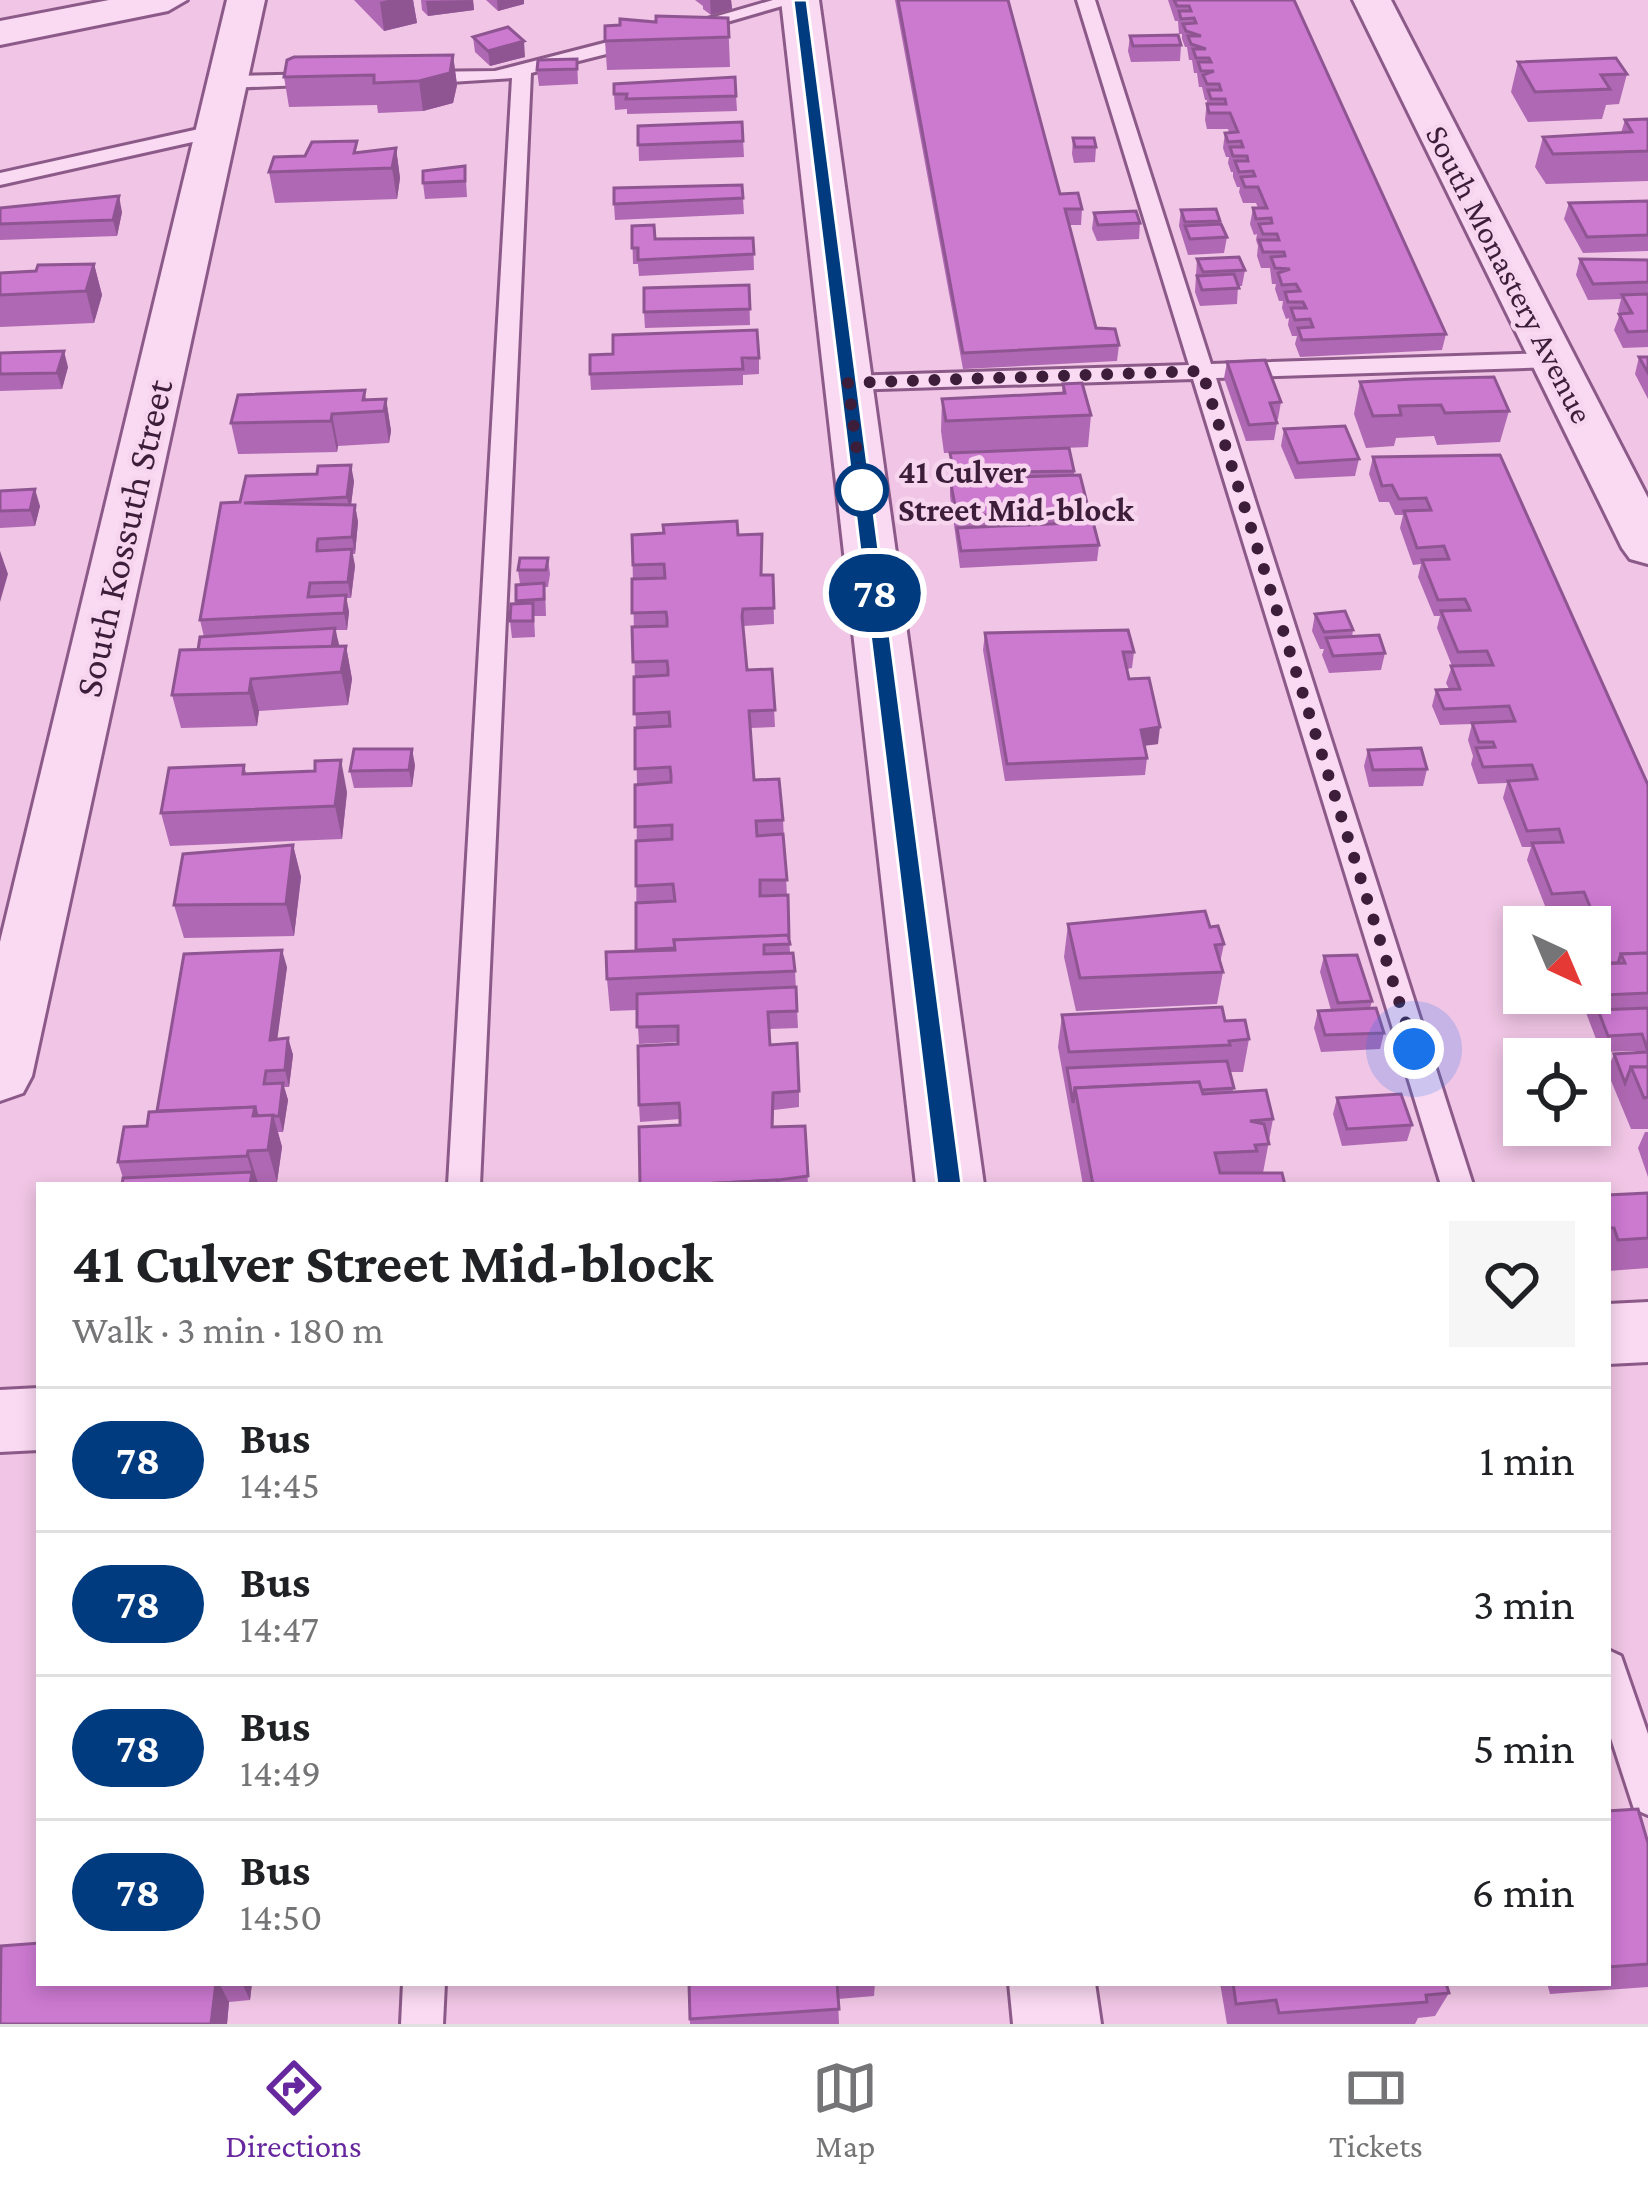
<!DOCTYPE html>
<meta charset="utf-8">
<style>
body{margin:0;font-family:"Crimson Pro",serif;background:#f6f6f6;color:#202124;height:100vh;display:flex;flex-direction:column;font-size:45px;white-space:nowrap}
*{box-sizing:border-box;margin:0}
p{font-size:39px;color:#757577}
.icon{flex:none;width:66px;height:66px;fill:none;stroke:currentColor;stroke-width:2;stroke-linecap:round;stroke-linejoin:round}
.map{position:relative;flex:1;overflow:hidden}
.details{position:absolute;left:36px;top:1182px;width:1575px;height:804px;display:flex;flex-direction:column;background:#fff;border-radius:0px;box-shadow:0 6px 18px #0003}
.details>*{flex:none}
.badge{padding:0 24px;border-radius:39px;font-size:42px;line-height:78px}
.needle{width:78px;rotate:136deg}
.controls{position:absolute;left:1503px;top:906px;display:grid;gap:24px}
.controls a{display:grid;place-items:center;width:108px;height:108px;border-radius:0px;background:#fff;box-shadow:0 6px 18px #0003;font-size:60px}
.you{position:absolute;width:60px;height:60px;margin:-30px;border:9px solid #fff;border-radius:50%;background:#1a73e8;box-shadow:0 0 0 18px #1a73e833}
.map>.badge{position:absolute;translate:-50% -50%;box-shadow:0 0 0 6px #fff}
.round{display:grid;place-items:center;flex:none;width:126px;height:126px;border-radius:0px;background:#f6f6f6}
.summary{display:flex;align-items:center;justify-content:space-between;height:204px;padding:0 36px}
h1{font-size:57px;font-weight:700;line-height:90px}
ul{padding:0;list-style:none}
li{display:flex;align-items:center;gap:36px;height:144px;padding:0 36px;border-top:3px solid #e0e0e0}
li div{flex:1}
li b{display:block;font-size:45px}
li em{font-style:normal}
li .badge{min-width:132px;font-weight:700;text-align:center}
.dock{display:flex;justify-content:space-around;align-items:center;height:168px;border-top:3px solid #e0e0e0;background:#fff;font-size:33px;color:#757577}
.dock a{display:grid;justify-items:center;gap:6px}
.dock .active{color:#67279e}
.map>svg:first-child{display:block}
</style>
<div class="map">
<svg width="1648" height="2024" viewBox="0 0 1648 2024">
<rect width="100%" height="100%" fill="#f0c5e5"/>
<g fill="none" stroke-linecap="round" stroke-linejoin="round">
<defs>
<g id="service">
<path d="M773,0H803L689,33L680,27Z"/>
<path d="M1077,0H1095L1211,364L1553,353L1564,360L1553,367L1216,378L1473,1185H1441L1193,379L849,390L838,383L849,376L1189,365Z"/>
<path d="M643,33L650,35V43L531,73L480,1185H448L512,78L419,84L409,78L419,72L495,71Z"/>
<path d="M323,74L330,76V84L227,88L217,82L227,76Z"/>
<path d="M217,125L227,131L224,135L0,185V173Z"/>
<path d="M1608,1650L1621,1656L1648,1734V1815L1634,1809L1608,1729Z"/>
<path d="M403,1983H445L443,2024H401Z"/>
</g>
<g id="minor">
<path d="M109,0H187L168,11L0,45V21Z"/>
<path d="M227,0H265L32,1076L23,1093L0,1101V942Z"/>
<path d="M781,0H819L984,1185H916Z"/>
<path d="M1353,0H1391L1648,498V564L1630,559L1622,548Z"/>
<path d="M1648,1302V1362L1608,1364V1304Z"/>
<path d="M39,1388V1450L0,1452V1390Z"/>
<path d="M1009,1983H1095L1101,2024H1013Z"/>
</g>
</defs>
<!-- service casing -->
<use href="#service" stroke="#8c5a88" stroke-width="6"/>
<!-- minor casing -->
<use href="#minor" stroke="#8c5a88" stroke-width="6"/>
<!-- service -->
<use href="#service" fill="#fad9f2" fill-rule="evenodd"/>
<!-- minor -->
<use href="#minor" fill="#fad9f2" fill-rule="evenodd"/>
</g>
<!-- wall -->
<g fill="#af68b3">
<path d="M354,0H413L417,23L384,31Z"/>
<path d="M421,0H473L474,10L428,16L422,10Z"/>
<path d="M486,0H524V4L498,11Z"/>
<path d="M695,0H731L732,9L711,15L703,9V6Z"/>
<path d="M895,0H1008L1060,194L1082,209L1081,225H1069L1096,328L1119,345L1117,361L963,369Z"/>
<path d="M1168,0H1294L1446,334L1442,350L1300,357L1295,344L1297,336H1292L1288,325L1289,318L1286,319L1282,308L1283,301H1279L1275,289L1276,284H1272L1270,268H1261L1257,256L1258,246L1256,240L1257,234L1254,235L1250,224L1253,208H1258L1256,203H1243L1239,192L1240,187H1237L1233,177V172H1231L1228,163L1229,157H1226L1223,148L1225,133L1229,132L1228,129H1207L1205,120L1207,100H1205L1202,87H1199L1197,73H1194L1192,60H1189L1187,47H1185L1182,39V34H1179L1178,21H1175Z"/>
<path d="M728,18L730,67L607,70L605,41Z"/>
<path d="M1130,36L1181,45L1180,61L1131,62L1128,51Z"/>
<path d="M473,37L525,57L490,66L475,52Z"/>
<path d="M453,55L457,85L453,103L423,111L378,113L377,105L289,107L284,77Z"/>
<path d="M577,59L578,84L539,86L537,70Z"/>
<path d="M1518,62L1627,74L1619,104L1606,105L1602,119L1528,122L1511,92Z"/>
<path d="M735,77L737,111L627,114V109L615,110L614,94Z"/>
<path d="M1648,119V181L1546,184L1535,167L1543,137L1621,133L1625,120Z"/>
<path d="M742,122L744,157L639,161L638,126Z"/>
<path d="M1073,138L1096,147L1095,162L1074,163L1072,154Z"/>
<path d="M396,148L400,178L397,199L275,203L269,172L305,156Z"/>
<path d="M465,166L467,197L425,199L423,183Z"/>
<path d="M742,185L744,214L615,220L614,204Z"/>
<path d="M1648,201V251L1583,253L1564,219L1569,203Z"/>
<path d="M0,208L122,212L117,236L0,240Z"/>
<path d="M1181,210L1220,221V224L1227,237L1224,253L1188,255L1179,226Z"/>
<path d="M1094,213L1140,223L1139,239L1097,241L1092,229Z"/>
<path d="M632,226L655,239L753,238L754,270L639,276L638,264H633Z"/>
<path d="M1197,259L1245,270L1242,286H1238L1237,304L1200,306L1195,292Z"/>
<path d="M1580,259L1648,260V347L1623,348L1614,330L1620,314L1618,311L1621,299L1588,300L1576,275Z"/>
<path d="M94,264L102,295L94,323L0,327V273L36,271Z"/>
<path d="M749,285L750,325L645,328L644,312Z"/>
<path d="M0,353L68,367L62,389L0,391Z"/>
<path d="M1639,357H1648V399L1635,374Z"/>
<path d="M759,358V374L743,375V385L591,390L590,374Z"/>
<path d="M1227,362L1281,402L1278,419H1276L1277,423L1274,440L1246,441L1224,378Z"/>
<path d="M1360,382L1509,411L1500,442L1437,445L1434,436L1396,438L1394,446L1366,448L1354,414Z"/>
<path d="M1063,384L1091,415L1088,447L944,453L941,431L942,399L1062,393Z"/>
<path d="M365,390L366,400L386,399L391,431L389,443L338,446L337,452L238,454L231,423Z"/>
<path d="M1284,429L1359,459L1355,476L1295,479L1281,446Z"/>
<path d="M950,453L1074,471V475L1089,511L1088,522L1099,545L1097,561L960,568L950,496Z"/>
<path d="M1500,455L1648,785V1129H1631L1607,1071L1614,1054L1636,1053L1635,1051L1601,1052L1580,997L1581,993H1590V927H1552L1558,910L1578,909L1547,911L1527,860L1531,847H1522L1503,798L1507,783L1478,784L1471,764L1473,756L1468,740L1472,724L1440,725L1432,706L1436,690L1449,689L1446,683L1452,666L1437,628L1440,616H1434L1418,577L1421,564L1413,565L1400,528L1403,515H1395L1389,502H1379L1369,474L1373,457Z"/>
<path d="M354,481L351,505H355L358,522L355,554H352L355,566L351,598H346L349,612L347,630H336L338,647L346,646L352,679L348,705L259,711L257,726L181,728L172,695L204,637L200,620L240,502Z"/>
<path d="M0,491L40,506L35,526L0,528Z"/>
<path d="M632,535H738L762,575H773L774,624L743,626L747,670L772,669L775,727L750,728L754,780L783,820L790,953L795,971L798,1028L769,1029L770,1045L799,1091V1107L774,1110L773,1127L805,1126L808,1185H640L680,1125V1119L640,1122L639,1105L678,1042L639,1044L637,1010L610,1011L607,979L636,951L637,785Z"/>
<path d="M548,558L550,574L548,587H545L546,616H534L535,637L512,638L510,621L516,604V585L520,584L518,570Z"/>
<path d="M1315,614L1353,630L1352,637L1385,653L1381,670L1329,673L1322,655L1324,649H1320L1312,631Z"/>
<path d="M985,633L1134,652L1132,668L1127,669L1129,679L1158,744L1144,746L1147,758L1145,775L1005,781L983,650Z"/>
<path d="M1368,750L1427,769L1423,786L1369,787L1364,766Z"/>
<path d="M244,765L246,773L347,792L342,839L170,846L161,813Z"/>
<path d="M415,765L412,787L354,788L350,771Z"/>
<path d="M293,845L301,877L294,936L184,938L174,905Z"/>
<path d="M1068,924L1210,927L1224,944L1220,963L1223,972L1217,1004L1076,1011L1064,957Z"/>
<path d="M1324,956L1372,1001L1370,1008L1384,1033L1380,1049L1321,1052L1314,1028L1318,1011L1331,1010L1320,972Z"/>
<path d="M287,967L277,1039L288,1038L293,1055L289,1087H284L288,1100L283,1132H278L282,1147L277,1182L258,1183L257,1185H122L123,1178L118,1162L157,1111Z"/>
<path d="M1062,1015L1225,1021L1249,1039L1243,1072H1230L1233,1092L1273,1119L1263,1173L1285,1185H1083L1058,1047Z"/>
<path d="M1337,1098L1412,1125L1407,1141L1342,1146L1333,1114Z"/>
<path d="M1645,1132H1648V1177L1638,1148Z"/>
<path d="M1648,1193V1268L1608,1271V1195Z"/>
<path d="M1608,1811L1648,1843V1987L1550,1994L1547,1983H1608Z"/>
<path d="M39,1983H252L250,2000L229,2002L227,2024H0Z"/>
<path d="M689,1983H875L874,1996L838,1999L839,2024H690Z"/>
<path d="M1220,1983H1446L1449,1993L1435,2016L1418,2018L1415,2024H1227Z"/>
</g>
<!-- shaded-wall -->
<g fill="#8f5592">
<path d="M388,0H413L417,23L384,31L380,2Z"/>
<path d="M473,0L474,10L428,16L426,1Z"/>
<path d="M497,0H524V4L498,11Z"/>
<path d="M710,0H731L732,9L711,15Z"/>
<path d="M524,41L525,57L490,66L488,51Z"/>
<path d="M453,55L457,85L453,103L423,111L419,81Z"/>
<path d="M396,148L400,178L397,199L392,168Z"/>
<path d="M119,196L122,212L117,236L113,220Z"/>
<path d="M94,264L102,295L94,323L86,291Z"/>
<path d="M64,351L68,367L62,389L57,373Z"/>
<path d="M386,399L391,431L389,443L384,411Z"/>
<path d="M332,414L338,446L337,452L331,421Z"/>
<path d="M351,465L354,481L350,513L347,497Z"/>
<path d="M35,489L40,506L35,526L30,510Z"/>
<path d="M355,505L358,522L355,554L352,537Z"/>
<path d="M352,549L355,566L351,598L348,582Z"/>
<path d="M0,551L8,574L0,602Z"/>
<path d="M346,595L349,612L347,630L344,613Z"/>
<path d="M335,628L339,644L334,672L331,655Z"/>
<path d="M346,646L352,679L348,705L341,672Z"/>
<path d="M251,679L259,711L257,726L249,693Z"/>
<path d="M1160,727L1158,744L1139,746L1141,730Z"/>
<path d="M412,749L415,765L412,787L409,770Z"/>
<path d="M341,760L347,792L342,839L335,806Z"/>
<path d="M293,845L301,877L294,936L286,904Z"/>
<path d="M282,950L287,967L275,1056L270,1040Z"/>
<path d="M288,1038L293,1055L289,1087L285,1070Z"/>
<path d="M283,1083L288,1100L283,1132L279,1116Z"/>
<path d="M273,1115L282,1147L277,1182L268,1150Z"/>
<path d="M248,1151L258,1183L257,1185H250L252,1172L247,1156Z"/>
<path d="M216,1983H219L229,2002L227,2024H211Z"/>
<path d="M242,1983H252L250,2000Z"/>
</g>
<!-- building -->
<g fill="#cc79d0" stroke="#8f5592" stroke-width="3">
<path d="M898,0H1008L1060,194L1078,193L1082,209H1065L1096,328L1115,329L1119,345L963,353Z"/>
<path d="M1174,0H1294L1446,334L1302,340L1298,328L1313,327L1310,319L1295,320L1291,308H1306L1303,302H1288L1285,292L1300,291L1296,284L1282,285L1278,273L1290,269L1275,268L1271,257L1285,256L1284,252H1263L1259,240H1279L1277,234H1263L1259,224L1272,223L1271,218L1256,219L1253,208H1267L1258,187H1245L1241,177L1255,176L1253,171L1239,172L1235,161H1248L1247,156H1233L1230,147H1243L1241,141L1228,142L1225,133L1238,132L1230,113H1209L1207,104H1226L1225,99H1211L1208,90H1221L1219,84H1207L1203,75L1214,71H1201L1198,62H1211L1209,58H1196L1193,49H1206L1191,44L1188,36H1201L1186,31L1183,24L1196,23L1194,18L1181,19L1179,11H1191L1189,6H1177Z"/>
<path d="M656,16L728,18L729,37L605,41V26L620,25V19L656,22Z"/>
<path d="M508,27L524,41L488,51L473,37Z"/>
<path d="M1178,35L1181,45L1133,46L1130,36Z"/>
<path d="M453,55L450,73L419,81L374,83V75L284,77L287,60L294,57Z"/>
<path d="M1616,58L1627,74L1601,75L1610,89L1535,92L1518,62Z"/>
<path d="M577,59V69L537,70L538,60Z"/>
<path d="M735,77L736,96L626,99L627,94H614V84Z"/>
<path d="M1648,119V151L1553,154L1543,137L1632,132L1625,120Z"/>
<path d="M742,122L743,141L638,145V126Z"/>
<path d="M1073,138H1094L1096,147H1075Z"/>
<path d="M357,141L354,153L396,148L392,168L269,172L274,157L305,156L312,142Z"/>
<path d="M465,166V181L423,183V171Z"/>
<path d="M742,185L743,198L614,204V188Z"/>
<path d="M119,196L113,220L0,224V208Z"/>
<path d="M1648,201V235L1587,237L1569,203Z"/>
<path d="M1216,209L1220,221L1185,222L1181,210Z"/>
<path d="M1136,211L1140,223L1098,225L1094,213Z"/>
<path d="M1221,224L1227,237L1190,239L1185,226Z"/>
<path d="M654,225L655,239L753,238L754,254L638,260V248H632V226Z"/>
<path d="M1239,257L1245,270L1203,272L1197,259Z"/>
<path d="M1580,259L1648,260V282L1593,284Z"/>
<path d="M94,264L86,291L0,295V273L36,271L38,265Z"/>
<path d="M1234,274L1239,288L1202,290L1197,276Z"/>
<path d="M749,285L750,309L644,312V288Z"/>
<path d="M1648,294V331L1628,332L1619,314L1632,313L1622,295Z"/>
<path d="M757,330L759,358H742L743,369L590,374V355L613,354V335Z"/>
<path d="M64,351L57,373L0,374V353Z"/>
<path d="M1639,357H1648V373Z"/>
<path d="M1265,360L1281,402L1270,403L1277,423L1249,425L1227,362Z"/>
<path d="M1494,377L1509,411L1445,413L1441,405L1399,406L1401,415L1373,416L1360,382L1414,379Z"/>
<path d="M1082,383L1091,415L946,421L942,399L1065,393L1063,384Z"/>
<path d="M365,390L363,400L386,399L384,411L332,414L331,421L231,423L238,395Z"/>
<path d="M1345,426L1359,459L1298,463L1284,429Z"/>
<path d="M1069,448L1074,471L954,473L950,453Z"/>
<path d="M1500,455L1648,785V953L1621,954L1618,963H1590V927H1564L1558,910L1591,909L1584,892L1552,894L1532,843L1563,842L1559,829L1527,831L1508,781L1537,779L1532,765L1483,767L1476,748L1495,747L1493,742H1479L1472,723L1515,721L1509,706L1444,709L1436,690L1460,689L1451,666L1493,665L1487,651L1458,652L1441,611L1470,610L1468,605L1465,599L1438,600L1422,560L1449,559L1444,546L1417,548L1404,511L1431,510L1426,498L1399,499L1392,485L1382,486L1373,457Z"/>
<path d="M351,465L347,497L244,503L355,505L352,537L318,539L317,544V551L352,549L348,582L310,583L308,597L346,595L344,613L200,620L221,503L240,502L246,476L317,474L318,466Z"/>
<path d="M1080,475L1089,511L957,516L950,479Z"/>
<path d="M35,489L30,510L0,511V491Z"/>
<path d="M737,521L738,535L762,534L761,575H773L774,608L743,609L742,616L747,670L772,669L775,710L749,711L754,780L779,779L783,820L756,821L757,836L783,834L787,880H760V896L788,895L789,937L674,940L675,948L636,950V903L675,901L673,884L636,886V841L672,839V825L635,827V785L671,782V775L670,767L635,769V728L670,726L669,712L634,714V677L668,675V669L667,661L633,662L632,627L667,626V619L666,612L632,613V579L665,578L664,564L633,565L632,535L664,533L663,525Z"/>
<path d="M1093,522L1099,545L961,551L957,528Z"/>
<path d="M520,558H548L546,570H518Z"/>
<path d="M544,583V599L516,601V585Z"/>
<path d="M533,603V621H510L511,604Z"/>
<path d="M1345,611L1353,630L1324,632L1315,614Z"/>
<path d="M335,628L332,647L198,650L200,637Z"/>
<path d="M1128,630L1134,652H1123L1129,679L1149,678L1160,727L1141,730L1147,758L1007,764L985,633Z"/>
<path d="M1379,635L1385,653L1333,656L1326,638Z"/>
<path d="M346,646L341,672L251,679L249,693L172,695L180,650Z"/>
<path d="M1421,748L1427,769L1373,770L1368,750Z"/>
<path d="M354,749H412L409,770L350,771Z"/>
<path d="M341,760L335,806L161,813L169,768L244,765L243,774L315,771V761Z"/>
<path d="M293,845L286,904L174,905L183,854Z"/>
<path d="M1205,911L1210,927L1218,926L1224,944L1215,945L1223,972L1080,978L1068,924Z"/>
<path d="M788,935L790,944L764,945V954L793,953L795,971L607,979L606,952L675,950L674,940Z"/>
<path d="M282,950L270,1040L288,1038L285,1070L266,1071L264,1084L283,1083L279,1116H257L255,1107L157,1111L184,954Z"/>
<path d="M1648,953V993L1604,995L1591,964L1625,963L1621,954Z"/>
<path d="M1357,955L1372,1001L1338,1003L1324,956Z"/>
<path d="M796,987L797,1011L768,1012L770,1045L797,1043L799,1091L773,1093L772,1127L805,1126L808,1176L778,1180V1185L777,1180L681,1185H640L639,1127L680,1125V1113L679,1103L639,1105L638,1046L678,1044V1026L637,1027V994Z"/>
<path d="M1222,1007L1225,1021L1245,1020L1249,1039L1229,1041L1230,1045L1069,1052L1062,1015Z"/>
<path d="M1376,1008L1384,1033L1325,1035L1318,1011Z"/>
<path d="M1648,1008V1051L1642,1034L1608,1036L1598,1010Z"/>
<path d="M1648,1052V1067H1631L1625,1083L1614,1054Z"/>
<path d="M1227,1061L1234,1088L1201,1090L1199,1082L1075,1088L1073,1103L1067,1068Z"/>
<path d="M1631,1067H1648V1097L1644,1098Z"/>
<path d="M1199,1082L1203,1094L1266,1090L1273,1119L1250,1121L1264,1124L1269,1144L1255,1145L1257,1151L1215,1153L1220,1173H1282L1285,1185H1093L1075,1088Z"/>
<path d="M1401,1094L1412,1125L1347,1129L1337,1098Z"/>
<path d="M255,1107L253,1116L273,1115L268,1150L248,1151L247,1156L118,1162L124,1127L147,1126L149,1112Z"/>
<path d="M252,1172L250,1185H122L123,1178Z"/>
<path d="M777,1180L778,1185H681Z"/>
<path d="M1648,1193V1238L1618,1240L1614,1228H1608V1195Z"/>
<path d="M1638,1809L1648,1843V1964L1608,1967V1811Z"/>
<path d="M39,1943V1983H216L211,2024H0L1,1946Z"/>
<path d="M689,1983H837L839,2009L690,2019Z"/>
<path d="M1233,1983H1446L1449,1993L1426,1995L1427,2002L1279,2013L1276,2000L1236,2004Z"/>
</g>
<!-- line -->
<path fill="#003b80" stroke="#fff" stroke-width="3" d="M793,0H807L962,1185L950,1195L937,1185Z"/>
<g fill="none" stroke-linecap="round" stroke-linejoin="round">
<!-- walk -->
<path stroke="#3c1e3b" stroke-width="12" stroke-dasharray="0 21.6" d="M862,490L848,383L1202,371L1414,1049"/>
</g>
<!-- markers -->
<circle fill="#fff" stroke="#003b80" stroke-width="6" cx="862" cy="490" r="24"/>
<g text-anchor="middle" dominant-baseline="central" stroke-width="9" stroke-linejoin="round" paint-order="stroke">
<!-- far-street labels -->
<g font-size="33" fill="#3c1e3b" stroke="#f7d5ee">
<text transform="translate(1510 274) rotate(63)">South Monastery Avenue</text>
</g>
<!-- far-stop labels -->
<g font-size="33" font-weight="bold" fill="#3c1e3b" stroke="#f7d5ee" text-anchor="start">
<text x="898" y="471">41 Culver<tspan x="898" dy="38">Street Mid-block</tspan></text>
</g>
<!-- street labels -->
<g font-size="39" fill="#3c1e3b" stroke="#f7d5ee">
<text transform="translate(123 538) rotate(-77)">South Kossuth Street</text>
</g>
</g>
</svg>
<div class="controls">
<a><svg class="needle" viewBox="-14 -14 28 28"><path d="M0-13l5 13h-10z" fill="#e53935"/><path d="M0 13l5-13h-10z" fill="#757577"/></svg></a>
<a><svg class="icon" aria-label="locate" viewBox="0 0 24 24"><circle cx="12" cy="12" r="6"/><path d="M12 2v4M12 18v4M2 12h4M18 12h4"/></svg></a>
</div>
<div class="you" style="left:1414px;top:1049px"></div>
<b class="badge" style="left:875px;top:593px;background:#003b80;color:#fff">78</b>
<section class="details">
<div class="summary"><div><h1>41 Culver Street Mid-block</h1><p>Walk · 3 min · 180 m</p></div><a class="round"><svg class="icon" aria-label="heart" viewBox="0 0 24 24"><path d="M12 20l-8-8c-3-5 5-10 8-4 3-6 11-1 8 4z"/></svg></a></div>
<ul>
<li><span class="badge" style="background:#003b80;color:#fff">78</span><div><b>Bus</b><p>14:45</p></div><em>1 min</em></li>
<li><span class="badge" style="background:#003b80;color:#fff">78</span><div><b>Bus</b><p>14:47</p></div><em>3 min</em></li>
<li><span class="badge" style="background:#003b80;color:#fff">78</span><div><b>Bus</b><p>14:49</p></div><em>5 min</em></li>
<li><span class="badge" style="background:#003b80;color:#fff">78</span><div><b>Bus</b><p>14:50</p></div><em>6 min</em></li>
</ul>
</section>
</div>
<nav class="dock">
<a class="active"><svg class="icon" aria-label="directions" viewBox="0 0 24 24"><path d="M12 3l9 9-9 9-9-9zM9 14v-3h6M13 9l2 2-2 2"/></svg>Directions</a>
<a><svg class="icon" aria-label="map" viewBox="0 0 24 24"><path d="M3 6l6-2 6 2 6-2v14l-6 2-6-2-6 2zM9 4v14M15 6v14"/></svg>Map</a>
<a><svg class="icon" aria-label="tickets" viewBox="0 0 24 24"><path d="M3 7h18v10H3zM15 7v10"/></svg>Tickets</a>
</nav>
